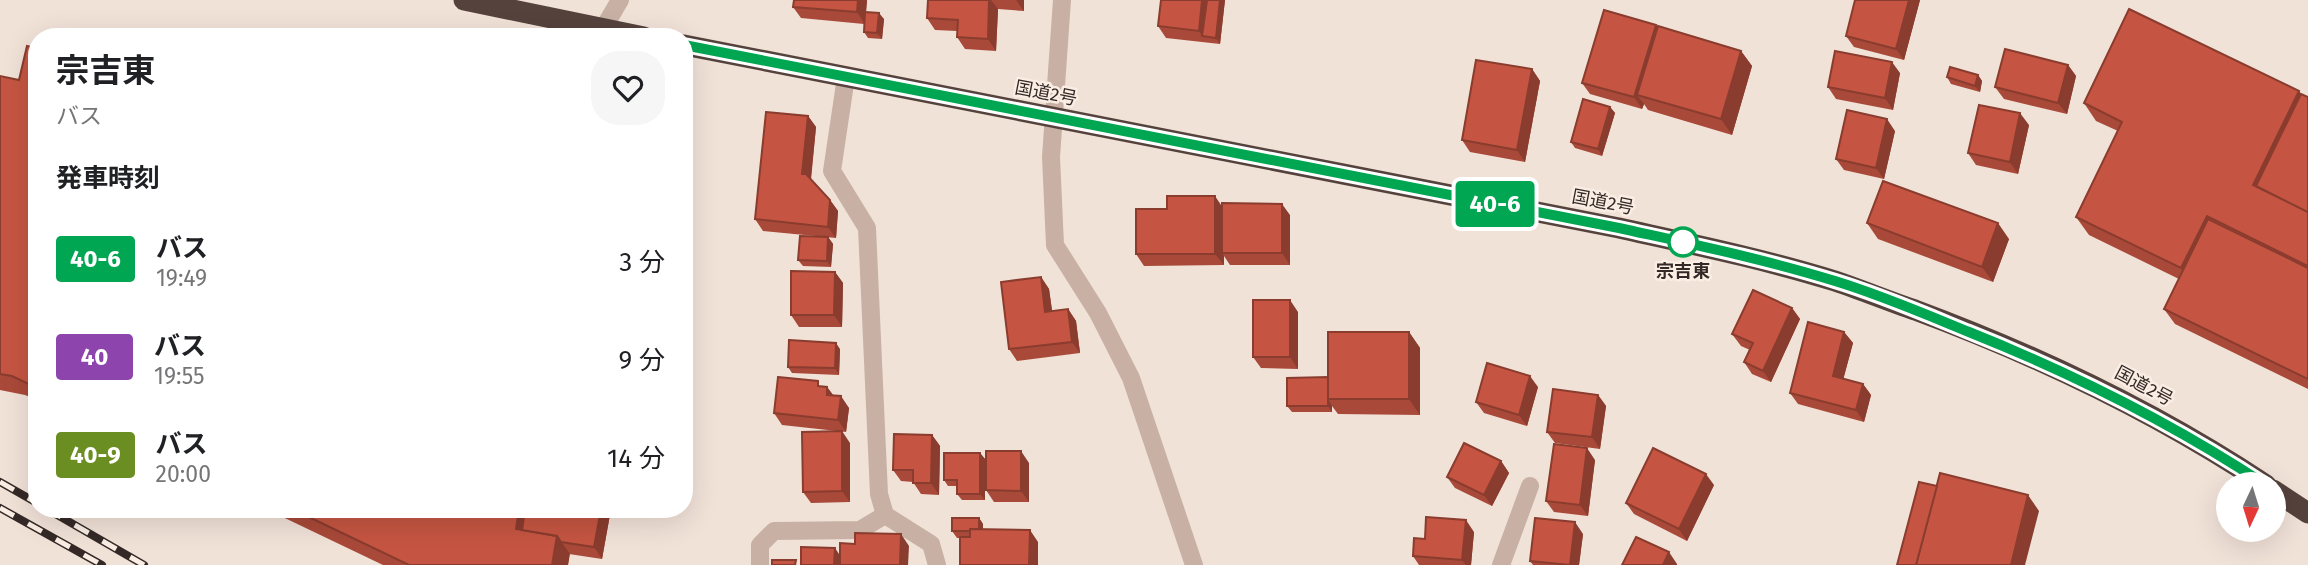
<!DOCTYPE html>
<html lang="ja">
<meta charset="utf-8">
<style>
body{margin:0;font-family:"Fira Sans","Noto Sans JP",sans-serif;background:#f6f6f6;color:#202124;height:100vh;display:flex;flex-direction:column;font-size:26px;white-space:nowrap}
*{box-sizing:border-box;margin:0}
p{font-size:23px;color:#757577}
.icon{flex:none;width:38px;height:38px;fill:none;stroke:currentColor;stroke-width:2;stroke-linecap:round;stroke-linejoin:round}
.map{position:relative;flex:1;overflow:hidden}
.details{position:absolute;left:28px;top:28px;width:665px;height:490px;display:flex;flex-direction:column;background:#fff;border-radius:28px;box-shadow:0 7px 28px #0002}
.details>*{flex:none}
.badge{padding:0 14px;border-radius:5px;font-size:24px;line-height:46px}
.needle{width:46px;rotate:184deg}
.controls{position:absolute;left:2216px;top:472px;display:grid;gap:14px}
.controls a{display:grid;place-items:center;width:70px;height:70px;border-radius:50%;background:#fff;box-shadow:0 7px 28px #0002;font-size:35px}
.map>.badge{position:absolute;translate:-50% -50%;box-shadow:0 0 0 4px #fff}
h2{padding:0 28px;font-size:26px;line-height:63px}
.round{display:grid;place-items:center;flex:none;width:74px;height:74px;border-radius:28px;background:#f6f6f6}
.overview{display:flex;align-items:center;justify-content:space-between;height:119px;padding:0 28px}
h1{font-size:33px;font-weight:700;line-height:52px}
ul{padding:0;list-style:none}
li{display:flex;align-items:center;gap:21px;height:98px;padding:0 28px}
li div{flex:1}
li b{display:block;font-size:26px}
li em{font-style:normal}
li .badge{min-width:77px;font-weight:700;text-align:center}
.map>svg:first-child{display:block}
</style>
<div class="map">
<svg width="2308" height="565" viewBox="0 0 2308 565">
<rect width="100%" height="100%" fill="#f1e2d8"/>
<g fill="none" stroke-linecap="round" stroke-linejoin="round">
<!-- street -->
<g stroke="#c8b1a4" stroke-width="18">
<path d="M1062,0L1051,157L1055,245L1098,313L1131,378L1194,565"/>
<path d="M603,29L620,0"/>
<path d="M846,77L832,171L867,228L879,494L885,515L931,544L937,565"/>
<path d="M760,565V545L774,531L860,530L885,515"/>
<path d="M1501,565L1530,486"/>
</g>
<!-- highway -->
<g stroke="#55423d" stroke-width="21">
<path d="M464,0L644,37"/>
<path d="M684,45L1619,228C1691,244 1764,259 1835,281C1862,290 1888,301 1915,310C2039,356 2156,412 2266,485"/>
<path d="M2273,490L2308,513"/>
</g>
<defs>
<g id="rail">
<path d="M0,482L37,503"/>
<path d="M0,508L102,565"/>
<path d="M47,509L144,565"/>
</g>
</defs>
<!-- rail casing -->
<use href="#rail" stroke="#342926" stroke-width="8"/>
<!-- rail -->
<use href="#rail" stroke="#f9ede4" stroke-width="5" stroke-dasharray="16" stroke-linecap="butt"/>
</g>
<!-- wall -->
<g fill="#a94939">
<path d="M794,0H867L866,12L884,19L882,39L868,38L864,32V24L801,18L793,7Z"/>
<path d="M928,0H1024V11L998,9L996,51L965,49L957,37V31L935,30L927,18Z"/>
<path d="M1225,0L1220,44L1166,38L1158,26Z"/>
<path d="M1920,0L1904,60L1854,47L1846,36Z"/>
<path d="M1656,25L1657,28L1741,51L1752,66L1732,135L1648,110L1644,104L1642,109L1590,94L1582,83Z"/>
<path d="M37,48V400L25,395L0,390V76L19,80Z"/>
<path d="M2068,65L2076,76L2067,114L2004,99L1995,87Z"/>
<path d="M1532,69L1540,81L1525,162L1470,152L1462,140Z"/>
<path d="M1900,73L1893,110L1836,99L1828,87Z"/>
<path d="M1978,75L1982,81L1980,92L1951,84L1947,77Z"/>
<path d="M2299,91L2301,94L2308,97V389L2175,324L2164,309L2179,279L2089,235L2076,217L2118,131L2096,121L2084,103Z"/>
<path d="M1610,107L1615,113L1602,156L1575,148L1571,142Z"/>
<path d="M808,116L816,127L811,180L830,200L838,211L836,238L763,231L755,219Z"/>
<path d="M2029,125L2018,174L1976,165L1968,153Z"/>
<path d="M1895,131L1884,179L1844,170L1836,159Z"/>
<path d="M1222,206L1290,215V265H1230L1224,256V265L1144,266L1136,254L1167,209Z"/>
<path d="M1867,223L2009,239L1993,282L1878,239Z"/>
<path d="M828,237L833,244L831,267L803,266L798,260Z"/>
<path d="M835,272L843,283L842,327H799L791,315Z"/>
<path d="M1041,277L1049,289L1052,311L1068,309L1076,321L1080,353L1017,361L1009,349Z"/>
<path d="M1792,308L1800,319L1771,382L1752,374L1744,362L1750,350L1741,346L1732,334Z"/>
<path d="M1298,312V369L1261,368L1253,357Z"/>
<path d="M1409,332L1420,348V415L1338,414L1332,406V412H1292L1287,406L1328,377Z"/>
<path d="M1844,332L1853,343L1843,379L1863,384L1871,395L1864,422L1798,404L1790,393Z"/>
<path d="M840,349L839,375L792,373L788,367Z"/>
<path d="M821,386L827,387L833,395L849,408L846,432L782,425L774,413Z"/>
<path d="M1538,387L1527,426L1484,413L1476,402Z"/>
<path d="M1598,395L1606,406L1600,449L1555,443L1547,432Z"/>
<path d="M932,435L940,446L939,495L921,494L913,482L901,481L893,470Z"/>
<path d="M850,443V502L811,503L803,492Z"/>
<path d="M980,453L985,459V500H962L957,494V486H948L944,480Z"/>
<path d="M1595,460L1588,516L1554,512L1546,501Z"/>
<path d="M1501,461L1509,473L1492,506L1455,488L1447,477Z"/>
<path d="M1029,463V502H994L986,490Z"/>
<path d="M1714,485L1687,541L1634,514L1626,503Z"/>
<path d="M266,509H611L602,559L569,554L568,565H383Z"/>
<path d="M979,518L983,524V529L1038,542V565H960V538H957L952,531Z"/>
<path d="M1474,532L1471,565H1419L1413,556L1425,539Z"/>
<path d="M1583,534L1579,565H1533L1530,561Z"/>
</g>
<!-- shaded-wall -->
<g fill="#8a3c2e">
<path d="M858,0H867L865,24L857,12Z"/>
<path d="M989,0H991L998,9L996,51L988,39Z"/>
<path d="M1016,0H1024V11Z"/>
<path d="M1202,0H1212L1202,36L1199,31Z"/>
<path d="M1220,0H1225L1220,44L1216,38Z"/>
<path d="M1909,0H1920L1904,60L1896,49Z"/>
<path d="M879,13L884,19L882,39L877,33Z"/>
<path d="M1656,25L1664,37L1637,95L1644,104L1642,109L1634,97Z"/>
<path d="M1741,51L1752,66L1732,135L1721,119Z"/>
<path d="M1892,62L1900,73L1893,110L1885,98Z"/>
<path d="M2068,65L2076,76L2067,114L2058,103Z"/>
<path d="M1532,69L1540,81L1525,162L1517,150Z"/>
<path d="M1978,75L1982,81L1980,92L1975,86Z"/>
<path d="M2299,91L2308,104L2270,195L2253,185Z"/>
<path d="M1610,107L1615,113L1602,156L1598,149Z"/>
<path d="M2020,113L2029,125L2018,174L2010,162Z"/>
<path d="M808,116L816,127L810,186L802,174Z"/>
<path d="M1887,119L1895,131L1884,179L1876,168Z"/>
<path d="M1215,196L1223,208L1222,253L1224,256V265L1215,254Z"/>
<path d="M830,200L838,211L836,238L828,227Z"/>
<path d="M1282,204L1290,215V265L1282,253Z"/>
<path d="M2207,216L2219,235L2194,286L2181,268Z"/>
<path d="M1998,223L2009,239L1993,282L1982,267Z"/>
<path d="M828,237L833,244L831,267L827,261Z"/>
<path d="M835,272L843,283L842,327L834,315Z"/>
<path d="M1041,277L1049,289L1054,324L1045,312Z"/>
<path d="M1290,300L1298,312V369L1290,357Z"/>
<path d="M1792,308L1800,319L1771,382L1763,371Z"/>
<path d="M1068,309L1076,321L1080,353L1072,342Z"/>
<path d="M1409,332L1420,348V415L1409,399Z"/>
<path d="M1844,332L1853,343L1841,388L1833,376Z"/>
<path d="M836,343L840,349L839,375L835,368Z"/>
<path d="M1530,376L1538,387L1527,426L1519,415Z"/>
<path d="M1863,384L1871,395L1864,422L1856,410Z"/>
<path d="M827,387L836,399L827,395Z"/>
<path d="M1598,395L1606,406L1600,449L1592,437Z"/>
<path d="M841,396L849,408L846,432L838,420Z"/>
<path d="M1328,399L1332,406V412L1328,406Z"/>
<path d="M842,431L850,443V502L842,491Z"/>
<path d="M932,435L940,446L939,495L931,483Z"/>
<path d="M1587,448L1595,460L1588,516L1580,505Z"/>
<path d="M1021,451L1029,463V502L1021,491Z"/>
<path d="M980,453L985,459V500L980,494Z"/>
<path d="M1501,461L1509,473L1492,506L1484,495Z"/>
<path d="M1706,474L1714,485L1687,541L1679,529Z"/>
<path d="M2028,495L2039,511L2025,565H2011Z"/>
<path d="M519,509H535L530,537L516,529Z"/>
<path d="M601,509H611L602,559L594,547Z"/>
<path d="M979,518L983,524V538L979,531Z"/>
<path d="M1466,520L1474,532L1471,565H1466L1462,560Z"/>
<path d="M1575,522L1583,534L1579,565H1570Z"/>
<path d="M1030,530L1038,542V565H1029Z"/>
<path d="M901,534L909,546L908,565H900Z"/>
<path d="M557,536L570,554L568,565H552Z"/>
<path d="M835,548L839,554V565H834Z"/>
<path d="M1669,552L1677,564V565H1663Z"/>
</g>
<!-- building -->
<g fill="#c55542" stroke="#8a3c2e" stroke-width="2">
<path d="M794,0H858L857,12L793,7Z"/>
<path d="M928,0H989L988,39L957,37L958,20L927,18Z"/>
<path d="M1161,0H1202L1199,31L1158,26Z"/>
<path d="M1207,0H1220L1216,38L1202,36Z"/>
<path d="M1855,0H1909L1896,49L1846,36Z"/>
<path d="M2129,9L2299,91L2253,185L2308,212V266L2207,216L2181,268L2076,217L2122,122L2084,103Z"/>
<path d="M1604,10L1656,25L1634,97L1582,83Z"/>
<path d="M865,12L879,13L877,33L864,32Z"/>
<path d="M1658,26L1741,51L1721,119L1637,95Z"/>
<path d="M27,46L37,48V388L12,376L0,374V76L19,80Z"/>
<path d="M2005,49L2068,65L2058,103L1995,87Z"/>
<path d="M1835,51L1892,62L1885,98L1828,87Z"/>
<path d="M1476,60L1532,69L1517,150L1462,140Z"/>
<path d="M1950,67L1978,75L1975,86L1947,77Z"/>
<path d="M2301,94L2308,97V212L2256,186Z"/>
<path d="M1583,99L1610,107L1598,149L1571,142Z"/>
<path d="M1979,105L2020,113L2010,162L1968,153Z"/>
<path d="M1847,110L1887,119L1876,168L1836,159Z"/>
<path d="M766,112L808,116L802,174H806L830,200L828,227L755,219Z"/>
<path d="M1883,181L1998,223L1982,267L1867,223Z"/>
<path d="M1167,196H1215V254H1136V209H1167Z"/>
<path d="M1222,203L1282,204V253H1222Z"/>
<path d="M2208,219L2308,268V379L2164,309Z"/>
<path d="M800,236L828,237L827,261L798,260Z"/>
<path d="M791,271L835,272L834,315H791Z"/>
<path d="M1041,277L1045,312L1068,309L1072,342L1009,349L1001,282Z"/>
<path d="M1753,290L1792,308L1763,371L1744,362L1753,343L1732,334Z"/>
<rect x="1253" y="300" width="37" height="57"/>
<path d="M1808,322L1844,332L1833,376L1863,384L1856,410L1790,393Z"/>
<rect x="1328" y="332" width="81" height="67"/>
<path d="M789,340L836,343L835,368L788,367Z"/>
<path d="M1487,363L1530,376L1519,415L1476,402Z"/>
<path d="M778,377L818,381V386L827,387V395L841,396L838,420L774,413Z"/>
<path d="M1328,377V406H1287V378Z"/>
<path d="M1553,389L1598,395L1592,437L1547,432Z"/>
<path d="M842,431V491L803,492L802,432Z"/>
<path d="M894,434L932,435L931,483H913V470H893Z"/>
<path d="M1464,443L1501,461L1484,495L1447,477Z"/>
<path d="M1554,444L1587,448L1580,505L1546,501Z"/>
<path d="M1653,448L1706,474L1679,529L1626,503Z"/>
<path d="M986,451H1021V491L986,490Z"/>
<path d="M944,453H980V494H957V480H944Z"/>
<path d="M1940,473L2028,495L2011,565H1916Z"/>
<path d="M1919,482L1937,486L1916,565H1897Z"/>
<path d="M292,509H519L516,529L557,536L552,565H409Z"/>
<path d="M525,509H601L594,547L561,542L557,536L522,530Z"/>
<path d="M1426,517L1466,520L1462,560L1413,556L1414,538L1425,539Z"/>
<path d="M952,518H979V529H970V531H952Z"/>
<path d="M1535,518L1575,522L1570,565L1530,561Z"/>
<path d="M970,529L1030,530L1029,565H960V537H970Z"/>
<path d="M855,533L901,534L900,565H840V543L855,544Z"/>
<path d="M1636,537L1669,552L1663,565H1622Z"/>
<path d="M801,547L835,548L834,565H801Z"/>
<path d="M772,560H796L795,565H772Z"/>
</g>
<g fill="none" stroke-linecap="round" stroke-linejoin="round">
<defs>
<path id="line" d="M684,45L1619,228C1691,244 1764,259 1835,281C1881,295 1925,314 1969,332C2074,374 2172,423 2266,485"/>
</defs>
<!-- line casing -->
<use href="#line" stroke="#fff" stroke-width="16"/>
<!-- line -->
<use href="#line" stroke="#00a651" stroke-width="10"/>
</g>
<!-- markers -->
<circle fill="#fff" stroke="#00a651" stroke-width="3.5" cx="1683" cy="242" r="14"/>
<g text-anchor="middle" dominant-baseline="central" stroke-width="5" stroke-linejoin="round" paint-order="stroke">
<!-- street labels -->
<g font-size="18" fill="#342926" stroke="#f9ede4">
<text transform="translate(1046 93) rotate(11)">国道2号</text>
<text transform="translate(1603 202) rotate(11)">国道2号</text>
<text transform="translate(2144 386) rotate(28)">国道2号</text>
</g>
<!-- stop labels -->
<g font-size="18" font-weight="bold" fill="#342926" stroke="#f9ede4">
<text x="1683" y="271">宗吉東</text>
</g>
</g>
</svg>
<div class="controls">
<a><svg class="needle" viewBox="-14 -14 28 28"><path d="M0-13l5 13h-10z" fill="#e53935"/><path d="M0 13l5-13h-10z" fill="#757577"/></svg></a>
</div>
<b class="badge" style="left:1495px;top:204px;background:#00a651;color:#fff">40-6</b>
<section class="details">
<div class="overview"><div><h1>宗吉東</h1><p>バス</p></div><a class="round"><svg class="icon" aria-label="heart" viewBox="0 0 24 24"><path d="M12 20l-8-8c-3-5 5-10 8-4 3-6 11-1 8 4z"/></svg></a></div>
<h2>発車時刻</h2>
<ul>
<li><span class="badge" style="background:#00a651;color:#fff">40-6</span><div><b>バス</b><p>19:49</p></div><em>3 分</em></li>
<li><span class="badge" style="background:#8e44ad;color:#fff">40</span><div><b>バス</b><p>19:55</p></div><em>9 分</em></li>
<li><span class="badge" style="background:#6b8e23;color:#fff">40-9</span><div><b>バス</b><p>20:00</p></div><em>14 分</em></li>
</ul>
</section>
</div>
